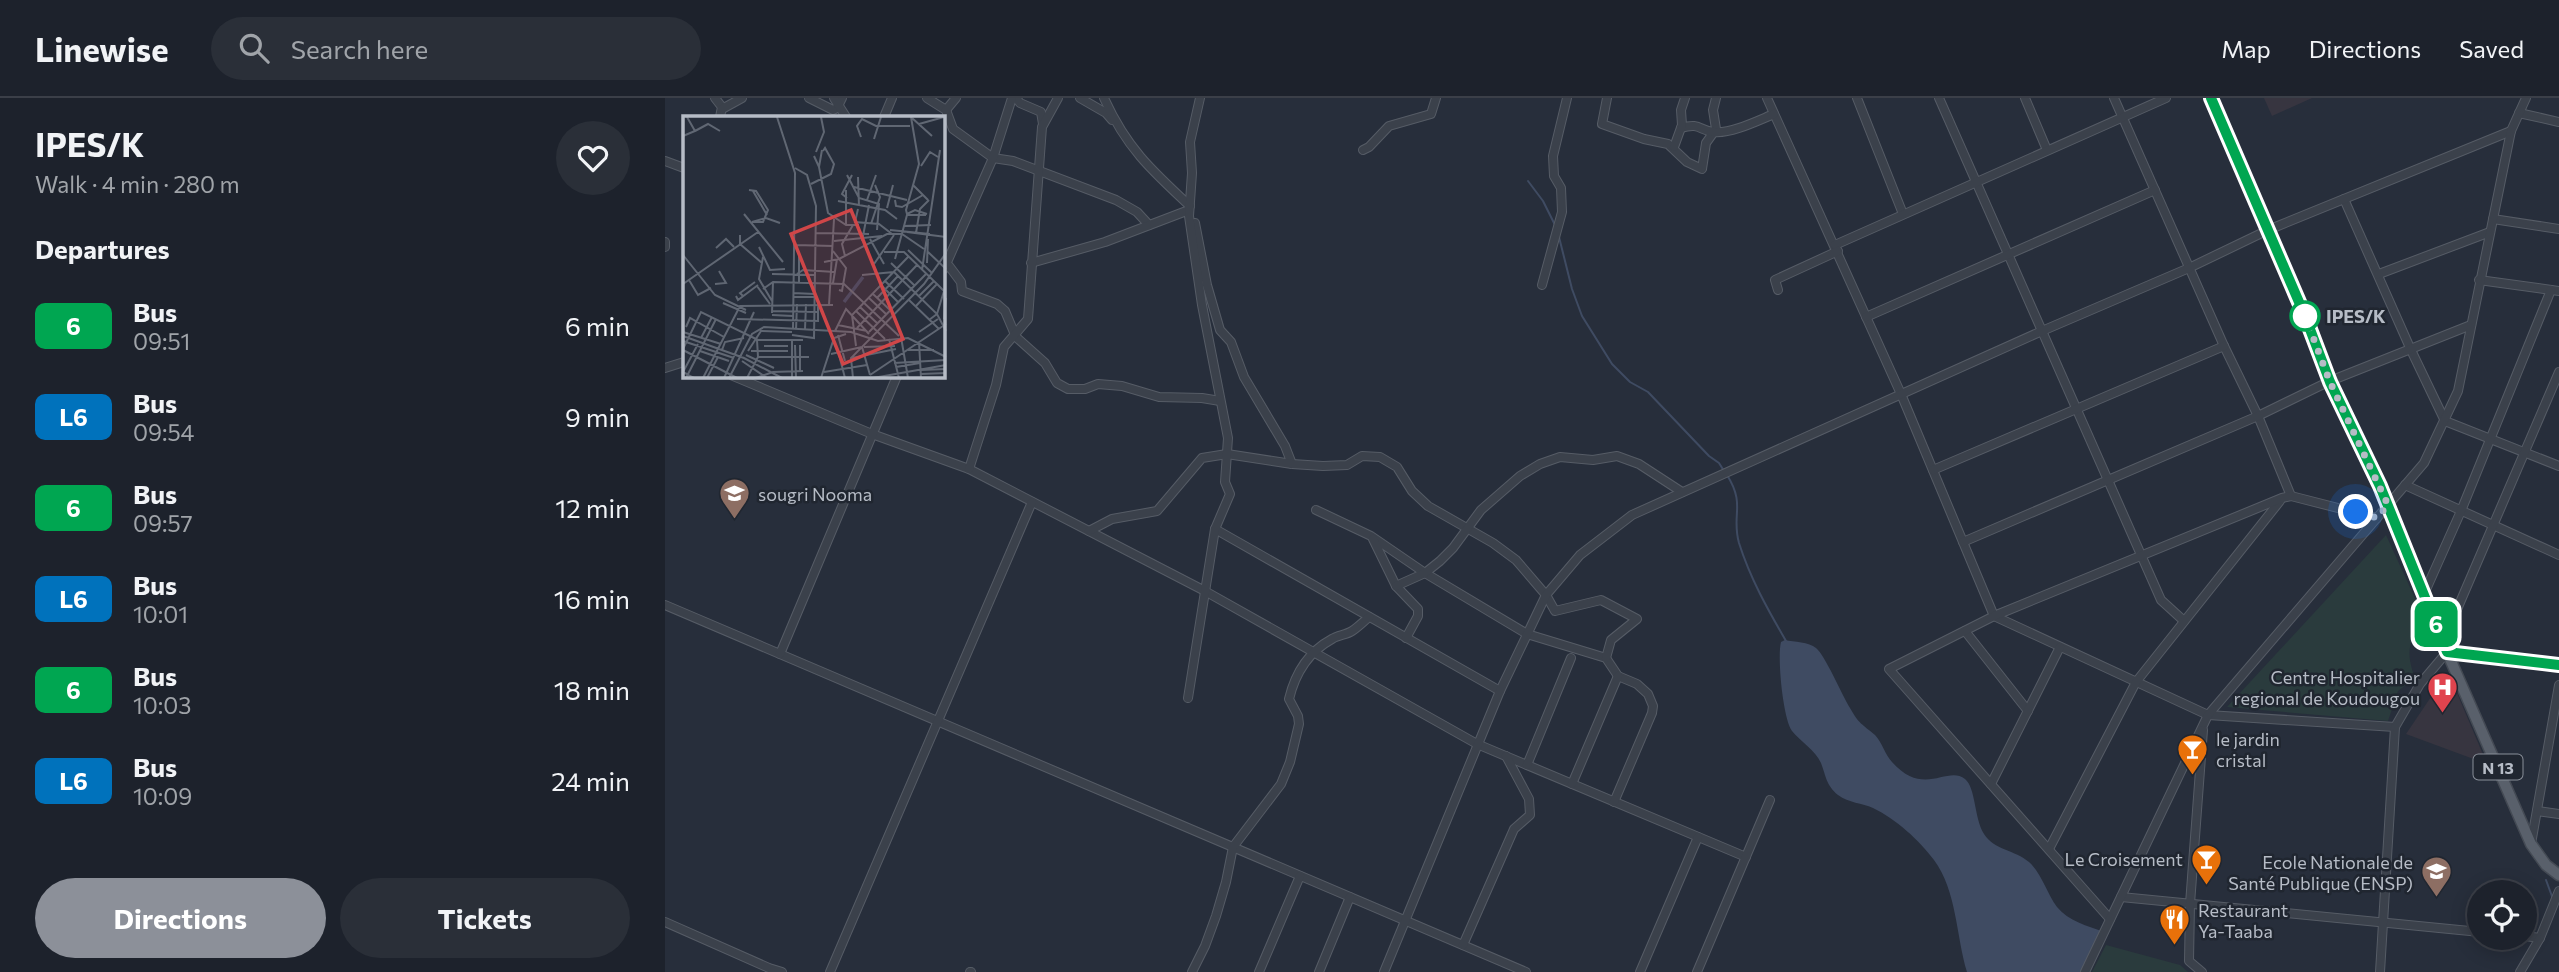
<!DOCTYPE html>
<meta charset="utf-8">
<style>
body{margin:0;font-family:Commissioner,sans-serif;background:#2a2f38;color:#f1f3f6;height:100vh;display:flex;flex-direction:column;font-size:26px;white-space:nowrap}
*{box-sizing:border-box;margin:0}
p{font-size:23px;color:#a0a4a9}
.icon{flex:none;width:38px;height:38px;fill:none;stroke:currentColor;stroke-width:2;stroke-linecap:round;stroke-linejoin:round}
.map{position:relative;flex:1;overflow:hidden}
.sheet{display:flex;flex-direction:column;background:#1d222c;width:665px}
.sheet>*{flex:none}
.badge{padding:0 14px;border-radius:10px;font-size:24px;line-height:46px}
.fabs{position:absolute;left:1802px;top:782px;display:grid;gap:14px}
.fabs a{display:grid;place-items:center;width:70px;height:70px;border-radius:50%;background:#1d222c;box-shadow:0 4px 18px #0003,0 0 0 2px #3b3f48;font-size:35px}
.you{position:absolute;width:35px;height:35px;margin:-18px;border:5px solid #fff;border-radius:50%;background:#1a73e8;box-shadow:0 0 0 10px #1a73e833}
.map>.badge{position:absolute;translate:-50% -50%;box-shadow:0 0 0 4px #fff}
h2{padding:0 35px;font-size:26px;line-height:63px}
.round{display:grid;place-items:center;flex:none;width:74px;height:74px;border-radius:37px;background:#2a2f38}
.summary{display:flex;align-items:center;justify-content:space-between;height:119px;padding:0 35px}
h1{font-size:33px;font-weight:700;line-height:52px}
.action{display:flex;gap:14px;margin-top:auto;padding:14px 35px}
.action a{flex:1;height:80px;border-radius:42px;background:#8c9099;color:#fff;font-size:28px;font-weight:700;line-height:80px;text-align:center}
.action a+a{background:#2a2f38;color:#f1f3f6}
ul{padding:0;list-style:none}
li{display:flex;align-items:center;gap:21px;height:91px;padding:0 35px}
li div{flex:1}
li b{display:block;font-size:26px}
li em{font-style:normal}
li .badge{min-width:77px;font-weight:700;text-align:center}
header{display:flex;align-items:center;gap:42px;box-sizing:border-box;height:98px;padding:0 35px;background:#1d222c;border-bottom:2px solid #3b3f48}
header strong{font-size:33px}
nav{display:flex;gap:38px;margin-inline-start:auto;font-size:24px}
.search{width:490px;height:63px;background:#2a2f38;display:flex;align-items:center;gap:18px;box-sizing:border-box;padding:0 24px;border-radius:38px;color:#a0a4a9;font-size:26px}
main{display:flex;flex:1;min-height:0}
.map>svg:first-child{display:block}
</style>
<header>
<strong>Linewise</strong>
<div class="search"><svg class="icon" aria-label="search" viewBox="0 0 24 24"><circle cx="10" cy="10" r="6"/><path d="M15 15l6 6"/></svg>Search here</div>
<nav><a>Map</a><a>Directions</a><a>Saved</a></nav>
</header>
<main>
<section class="sheet">
<div class="summary"><div><h1>IPES/K</h1><p>Walk · 4 min · 280 m</p></div><a class="round"><svg class="icon" aria-label="heart" viewBox="0 0 24 24"><path d="M12 20l-8-8c-3-5 5-10 8-4 3-6 11-1 8 4z"/></svg></a></div>
<h2>Departures</h2>
<ul>
<li><span class="badge" style="background:#00a651;color:#fff">6</span><div><b>Bus</b><p>09:51</p></div><em>6 min</em></li>
<li><span class="badge" style="background:#0072bc;color:#fff">L6</span><div><b>Bus</b><p>09:54</p></div><em>9 min</em></li>
<li><span class="badge" style="background:#00a651;color:#fff">6</span><div><b>Bus</b><p>09:57</p></div><em>12 min</em></li>
<li><span class="badge" style="background:#0072bc;color:#fff">L6</span><div><b>Bus</b><p>10:01</p></div><em>16 min</em></li>
<li><span class="badge" style="background:#00a651;color:#fff">6</span><div><b>Bus</b><p>10:03</p></div><em>18 min</em></li>
<li><span class="badge" style="background:#0072bc;color:#fff">L6</span><div><b>Bus</b><p>10:09</p></div><em>24 min</em></li>
</ul>
<div class="action"><a>Directions</a><a>Tickets</a></div>
</section>
<div class="map">
<svg width="1894" height="874" viewBox="0 0 1894 874">
<rect width="100%" height="100%" fill="#272e3b"/>
<!-- medical -->
<g fill="#373540">
<path d="M1599,0H1647L1607,18Z"/>
<path d="M1770,593L1792,595L1822,666L1741,636Z"/>
</g>
<!-- green -->
<g fill="#2a3b3d">
<path d="M1721,437L1759,520C1744,543 1740,553 1750,580L1733,593L1723,623L1562,609Z"/>
<path d="M1441,847L1515,867L1523,874H1427Z"/>
</g>
<!-- water -->
<path fill="#3f4b62" d="M1120,542C1129,544 1144,544 1151,550C1160,557 1177,597 1185,610C1194,626 1197,626 1210,637C1217,644 1220,657 1227,664C1259,700 1282,667 1300,681C1311,690 1309,720 1319,736C1329,752 1350,752 1364,764C1377,776 1382,796 1392,809C1403,823 1423,828 1439,834L1420,874H1302C1291,838 1292,793 1269,762C1254,742 1231,721 1208,710C1197,705 1184,705 1173,697C1161,687 1161,678 1156,665C1150,652 1136,644 1127,633C1118,621 1112,559 1116,544Z"/>
<g fill="none" stroke-linecap="round" stroke-linejoin="round">
<!-- stream -->
<g stroke="#3f4b62" stroke-width="2">
<path d="M863,83L878,103L890,127"/>
<path d="M894,139L907,191L917,218L947,266L965,284L983,294L1044,358L1054,365L1059,373"/>
<path d="M1062,377C1081,407 1066,417 1074,445C1085,480 1103,512 1121,543"/>
<path d="M1881,782L1888,801"/>
</g>
<defs>
<g id="minor">
<path d="M50,0L57,9L55,19"/>
<path d="M144,0L168,12L172,10L177,0"/>
<path d="M169,0L181,19"/>
<path d="M262,0L281,12L288,31L328,60L348,63L451,102L472,114L484,127"/>
<path d="M351,0L355,5L376,14L378,26"/>
<path d="M415,0L441,15L447,22"/>
<path d="M439,0C461,49 486,72 525,108"/>
<path d="M942,0L937,26L979,41L1003,46L1022,64L1037,71L1041,45L1051,31L1048,12L1051,0"/>
<path d="M1102,0L1236,296L1329,518L1543,617L1730,629"/>
<path d="M1192,0L1238,116"/>
<path d="M1274,0L1496,502L1519,523"/>
<path d="M1360,0L1382,52"/>
<path d="M1449,0L1559,248L1593,318L1626,398"/>
<path d="M57,11L77,0"/>
<path d="M281,12L291,0"/>
<path d="M1854,15L1894,24"/>
<path d="M219,19L227,0"/>
<path d="M1016,30C1036,24 1034,33 1049,34C1066,36 1094,22 1109,16"/>
<path d="M1009,49L1017,27L1016,12L1020,0"/>
<path d="M698,52L704,49L724,28L766,16L771,0"/>
<path d="M0,63L19,70"/>
<path d="M1679,101L1746,252L1780,323L1894,368"/>
<path d="M1828,121L1894,131"/>
<path d="M530,125L542,187L555,232L566,244L579,279L620,348L627,366"/>
<path d="M0,144V149"/>
<path d="M1170,147L1501,0"/>
<path d="M366,165L440,144L524,112"/>
<path d="M278,169L284,168L296,184L297,193L332,206L340,213L351,239L380,265L392,285L403,291H420L433,286L457,288L494,299L537,300L555,303"/>
<path d="M279,171L328,60L347,0"/>
<path d="M1714,176L1825,134"/>
<path d="M1814,182L1894,193"/>
<path d="M877,187L897,114L896,90L889,78L888,58L902,0"/>
<path d="M1113,192L1110,182L1173,153"/>
<path d="M1201,219L1490,92"/>
<path d="M0,270L19,264"/>
<path d="M68,278L207,336L304,371L538,492L812,646L1081,759"/>
<path d="M304,371L331,287L339,249L363,221L377,29L393,0"/>
<path d="M1268,372L1559,248"/>
<path d="M1740,387L1894,457"/>
<path d="M651,412L706,438L760,475L862,536L941,560L953,578L972,586L983,596L988,608L987,615L949,704"/>
<path d="M550,431L835,593"/>
<path d="M424,433L447,421L492,413L537,360L562,356L627,366L658,368L682,367L697,358L715,359L732,369L747,393L763,408L828,445L851,462L881,497L890,513L936,502L972,521L946,542L941,560"/>
<path d="M708,441L731,488L753,511V518L741,540"/>
<path d="M1298,444L1593,318L1665,283L1806,227"/>
<path d="M731,488L760,475L775,463L788,450L816,412L855,378L875,366L895,359L928,362L952,358L974,366L1017,394"/>
<path d="M1759,496L1796,413L1886,192"/>
<path d="M0,507L861,874"/>
<path d="M1300,533L1363,613"/>
<path d="M1778,544L1894,274"/>
<path d="M115,556L232,278"/>
<path d="M523,600L550,431L565,396L560,384L563,340L537,207L524,118L527,75L525,44L535,0"/>
<path d="M862,667L906,560"/>
<path d="M907,686L953,578"/>
<path d="M1326,686L1395,549"/>
<path d="M1872,713L1894,716"/>
<path d="M1866,746L1894,587"/>
<path d="M1384,751L1471,584L1615,403"/>
<path d="M1456,799L1815,834"/>
<path d="M1445,821L1224,571L1329,518L1617,400L1626,398L1712,420"/>
<path d="M0,824L104,870L117,874"/>
<path d="M1860,838L1875,840"/>
<path d="M798,847L849,731L865,717L864,701L841,658"/>
<path d="M165,874L367,404"/>
<path d="M305,874H306"/>
<path d="M527,874L540,848L551,818L561,784L568,749L616,686L625,664L634,626L633,618L624,601C630,576 643,554 667,541C673,537 681,537 687,533C693,529 699,523 704,519"/>
<path d="M594,874L635,778"/>
<path d="M654,874L685,799"/>
<path d="M719,874L835,593L881,497L915,457L967,417L1377,233L1524,170L1603,132L1846,33"/>
<path d="M975,874L1033,739"/>
<path d="M1032,874L1105,702"/>
<path d="M1420,874L1543,617L1759,365L1793,293L1846,33L1861,0"/>
<path d="M1537,874L1524,863L1525,806L1538,632"/>
<path d="M1715,874L1730,629L1755,586L1782,554L1894,567"/>
<path d="M1855,874L1875,840L1894,793"/>
</g>
<path id="major" d="M1546,0L1640,218L1665,283L1715,388L1782,554L1866,746L1881,767L1894,777"/>
</defs>
<!-- minor casing -->
<use href="#minor" stroke="#565c66" stroke-width="10"/>
<!-- major casing -->
<use href="#major" stroke="#444a54" stroke-width="13"/>
<!-- minor -->
<use href="#minor" stroke="#3b414b" stroke-width="8"/>
<!-- major -->
<use href="#major" stroke="#59606b" stroke-width="10"/>
</g>
<g fill="none" stroke-linecap="round" stroke-linejoin="round">
<defs>
<path id="line" d="M1546,0L1640,218L1665,284L1715,388L1782,554L1894,567"/>
</defs>
<!-- line casing -->
<use href="#line" stroke="#fff" stroke-width="16"/>
<!-- line -->
<use href="#line" stroke="#00a651" stroke-width="10"/>
<!-- walk -->
<path stroke="#b6bcc6" stroke-width="7" stroke-dasharray="0 12.6" d="M1640,218L1665,284L1723,407L1712,420L1691,414"/>
</g>
<!-- icons -->
<defs>
<symbol id="school-pin" viewBox="-11 -11 22 30"><path d="M0 17L-7.5 6A9.5 9.5 0 1 1 7.5 6Z" fill="#8d6e63" stroke="#202630"/><path d="M0-5L7-2L0 1L-7-2ZM-4 1L0 2.5L4 1V4Q0 6-4 4Z" fill="#fff"/></symbol>
<symbol id="hospital-pin" viewBox="-11 -11 22 30"><path d="M0 17L-7.5 6A9.5 9.5 0 1 1 7.5 6Z" fill="#e0444e" stroke="#202630"/><path d="M-5-5h3v3.5h4V-5h3V5h-3V1.5h-4V5h-3Z" fill="#fff"/></symbol>
<symbol id="bar-pin" viewBox="-11 -11 22 30"><path d="M0 17L-7.5 6A9.5 9.5 0 1 1 7.5 6Z" fill="#e8710a" stroke="#202630"/><path d="M-6-5H6L.8 .8V4.5H3.5V6h-7V4.5H-.8V.8Z" fill="#fff"/></symbol>
<symbol id="restaurant-pin" viewBox="-11 -11 22 30"><path d="M0 17L-7.5 6A9.5 9.5 0 1 1 7.5 6Z" fill="#e8710a" stroke="#202630"/><path d="M-5-6h1v4h1v-4h1v4h1v-4h1v5L-1.5 .5V6h-2V.5L-5-1ZM5-6V6H3V1.5H1.5Q1.5-4 5-6Z" fill="#fff"/></symbol>
</defs>
<g fill-rule="evenodd">
<use href="#school-pin" x="52" y="378" width="35" height="47"/>
<use href="#hospital-pin" x="1760" y="572" width="35" height="47"/>
<use href="#bar-pin" x="1510" y="634" width="35" height="47"/>
<use href="#bar-pin" x="1524" y="744" width="35" height="47"/>
<use href="#school-pin" x="1754" y="756" width="35" height="47"/>
<use href="#restaurant-pin" x="1492" y="804" width="35" height="47"/>
</g>
<!-- markers -->
<circle fill="#fff" stroke="#00a651" stroke-width="3.5" cx="1640" cy="218" r="14"/>
<g text-anchor="middle" dominant-baseline="central" stroke-width="5" stroke-linejoin="round" paint-order="stroke">
<!-- shield labels -->
<rect fill="#202630" stroke="#898f99" stroke-width="2" x="1808.5" y="656.5" width="49" height="25" rx="5"/>
<g font-size="16" font-weight="bold" fill="#b6bcc6">
<text x="1833" y="669">N 13</text>
</g>
<!-- stop labels -->
<g font-size="18" font-weight="bold" fill="#b6bcc6" stroke="#202630" text-anchor="start">
<text x="1661" y="218">IPES/K</text>
</g>
<!-- poi labels -->
<g font-size="18" fill="#b6bcc6" stroke="#202630" text-anchor="start">
<text x="93" y="396">sougri Nooma</text>
<text x="1755" y="579" text-anchor="end">Centre Hospitalier<tspan x="1755" dy="21">regional de Koudougou</tspan></text>
<text x="1551" y="641">le jardin<tspan x="1551" dy="21">cristal</tspan></text>
<text x="1518" y="761" text-anchor="end">Le Croisement</text>
<text x="1748" y="764" text-anchor="end">Ecole Nationale de<tspan x="1748" dy="21">Santé Publique (ENSP)</tspan></text>
<text x="1533" y="812">Restaurant<tspan x="1533" dy="21">Ya-Taaba</tspan></text>
</g>
</g>
<!-- overview -->
<g transform="translate(18 18)">
<rect width="262" height="262" fill="#272e3b"/>
<path fill="none" stroke="#3f4b62" stroke-width="3.5" d="M161,186L180,161"/>
<path fill="none" stroke="#606773" stroke-width="2" d="M94,1L112,57L110,213M228,1L236,48L223,94L224,98L232,94L244,98M229,2L249,20M236,8L261,1M12,15L25,8L37,15M0,20L12,15L4,1M178,21L174,10L179,3L193,10H227M191,23L198,1M133,36L141,16L138,1M131,40L136,51L139,34M238,50L247,36L255,41M136,51L145,97L163,109H176M164,59L176,82L196,88L194,114M175,61L176,90M128,68L148,58L151,48L142,32L140,35M230,69L245,84M171,71L224,84M66,74L73,75L85,94L80,106H69M163,74V110M70,75L84,99M164,82L159,78L169,59M184,84L193,59M212,84L213,90L219,91L240,79M155,85L202,94L214,103M204,92L210,69M175,93L172,106L196,108L209,118M61,98L100,146M69,106L83,102L97,107M188,108L197,81L192,69M221,110L248,109M207,114L247,118M224,116L263,121M133,117L186,118M233,117L237,93L246,84M57,119V128L79,147M187,123L201,148M151,125L199,120M179,125L186,89M112,129L150,130M76,131L87,154L102,153M33,132L43,123L51,131M225,134L249,157M150,135L163,152L159,175L156,174M201,136H221L254,168L232,191M245,136L263,153M0,139L32,179L63,194M162,140L159,128L170,109M80,141L76,163L89,185M212,143L224,99H243M141,146L156,143L204,118H219L241,133M208,147L231,169M244,147L245,123M191,148L211,119M239,154L257,34M211,156L254,198L263,215M89,158L132,159M114,158L120,154L152,156M179,159L211,156M6,164L15,179L28,172M202,165L221,183M116,167V139M150,167L154,143M0,168L75,116M32,168L43,167L36,155M198,169L215,186M74,170L87,188M80,173L90,166L161,168L216,220M110,177L132,178M190,178L207,194M53,180L55,184L75,169M60,180L57,177L72,166M236,180L251,165M110,181H132M186,182L203,198M194,182L215,160M226,184L256,213M40,187L63,197M146,189L151,103M177,191L194,207M89,195L134,196M173,195L202,223M89,197L90,166M89,199L110,200M54,203L135,205V189M261,203L263,182M246,204L254,198L261,175L254,168M155,209L184,215M3,211L7,202L41,221M174,212L234,149M122,213L123,188M113,214L114,188M152,215L163,193L186,218M0,216L38,228M186,216L243,158M236,216L255,203M109,219L131,222L133,90L124,59L112,52M155,219L162,245M0,220L61,242L99,262M218,221L225,262M18,222L29,201M206,223L216,262M109,224V262M0,225L51,242M236,226L238,262M112,229L113,262M81,230H105M173,230L169,199L225,141M181,231L212,230M0,233L18,196L75,224H120M0,234L54,262M39,234L42,226L61,222M225,234H251M17,235L46,245M65,235L78,215L109,216M68,235H105M155,235L162,262M148,238L179,231L187,259M63,239L91,252M75,241H126M169,242L213,233M59,245L84,262M211,247L263,244M213,251L237,247M238,254L263,253M117,256V229M141,256L184,249M238,258L263,257M187,259L263,208M3,262L33,203M11,262L5,259L4,258L0,256L15,228M20,262L57,190L150,189M24,262L35,241M41,262L71,196M46,262L69,218L81,211L168,216L195,225L225,222L263,241M64,262L75,241L74,224M73,262L90,256L120,255M138,262L151,222L163,218M170,262L168,242L241,168L263,137M190,262L263,249"/>
<path fill="#d04648" fill-opacity="0.15" stroke="#d04648" stroke-width="3.5" d="M168,94L220,223L160,248L108,118Z"/>
<rect width="262" height="262" fill="none" stroke="#b6bcc6" stroke-width="3.5"/>
</g>
</svg>
<div class="fabs">
<a><svg class="icon" aria-label="locate" viewBox="0 0 24 24"><circle cx="12" cy="12" r="6"/><path d="M12 2v4M12 18v4M2 12h4M18 12h4"/></svg></a>
</div>
<div class="you" style="left:1691px;top:414px"></div>
<b class="badge" style="left:1771px;top:526px;background:#00a651;color:#fff">6</b>
</div>
</main>
